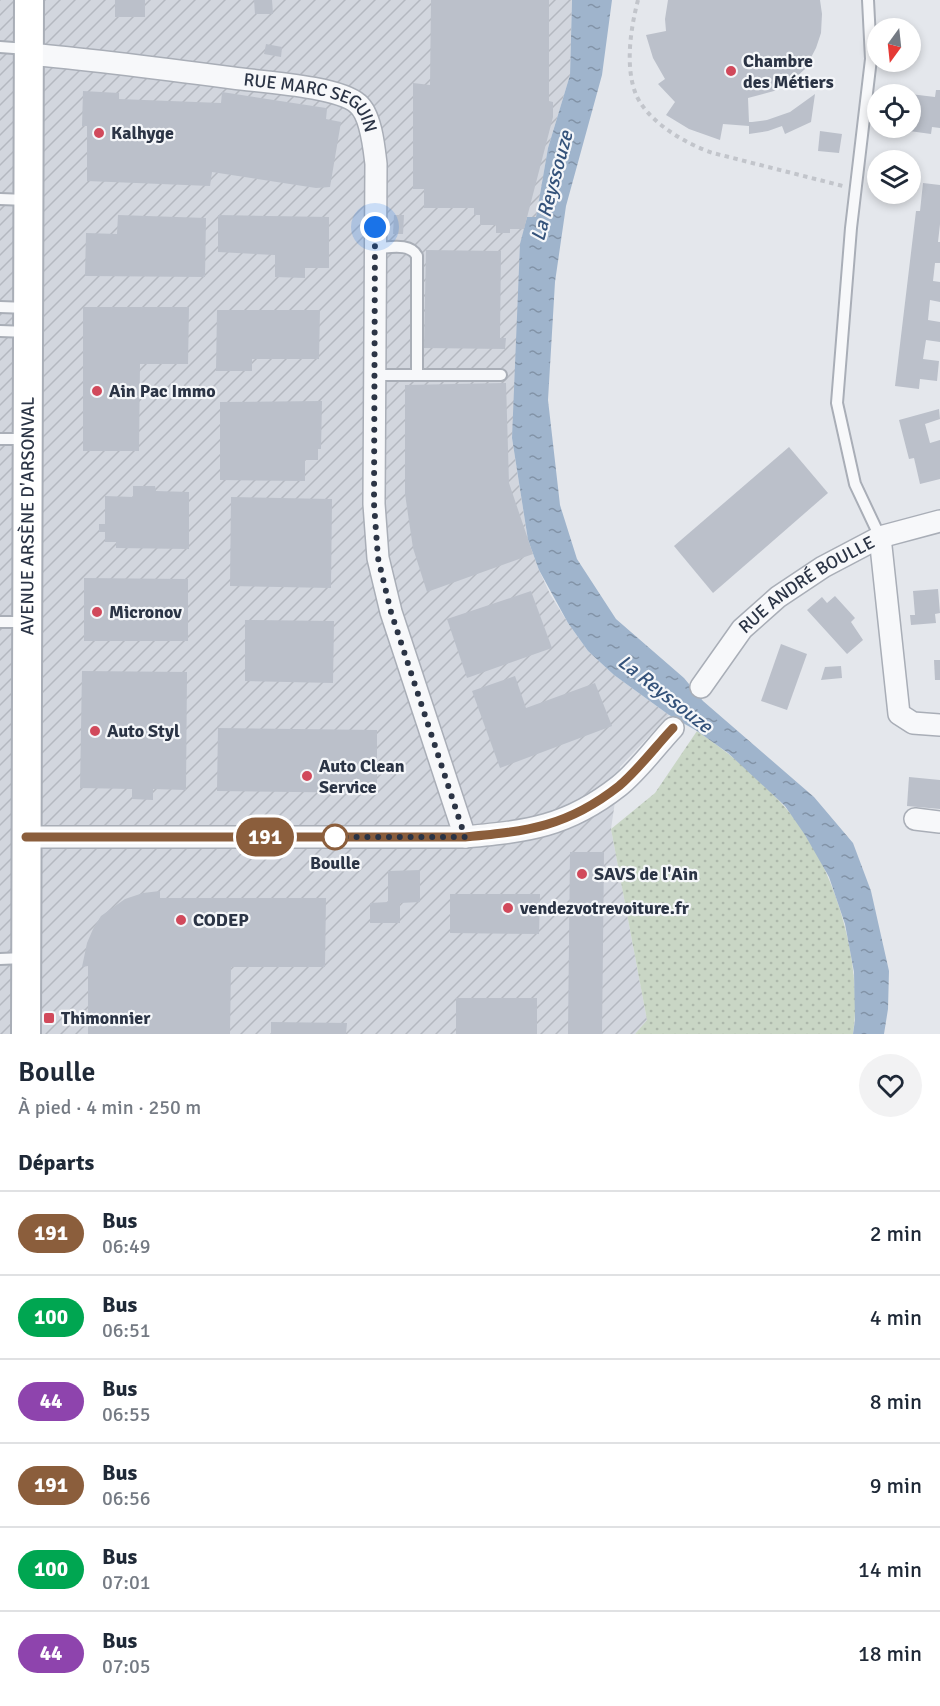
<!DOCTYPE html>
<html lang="fr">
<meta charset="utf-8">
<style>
body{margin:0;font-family:Signika,sans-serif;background:#f2f2f3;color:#1f2937;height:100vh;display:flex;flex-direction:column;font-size:22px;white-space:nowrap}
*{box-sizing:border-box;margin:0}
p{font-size:20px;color:#747a83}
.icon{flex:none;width:33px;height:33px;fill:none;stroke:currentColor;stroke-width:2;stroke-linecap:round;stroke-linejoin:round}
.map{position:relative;height:1034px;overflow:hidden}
.drawer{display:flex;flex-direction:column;background:#fff;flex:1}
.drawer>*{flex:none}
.badge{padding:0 12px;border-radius:20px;font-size:21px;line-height:39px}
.needle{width:39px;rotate:195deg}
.tools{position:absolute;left:867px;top:18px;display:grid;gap:12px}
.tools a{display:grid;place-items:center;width:54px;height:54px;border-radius:50%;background:#fff;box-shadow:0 3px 9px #0003;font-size:30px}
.you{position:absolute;width:30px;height:30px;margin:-15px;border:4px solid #fff;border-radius:50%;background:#1a73e8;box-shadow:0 0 0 9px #1a73e833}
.map>.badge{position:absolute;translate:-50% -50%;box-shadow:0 0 0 3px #fff}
h2{padding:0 18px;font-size:22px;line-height:54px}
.round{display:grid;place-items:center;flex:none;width:63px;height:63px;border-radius:32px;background:#f2f2f3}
.overview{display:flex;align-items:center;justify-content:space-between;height:102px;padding:0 18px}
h1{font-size:28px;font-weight:600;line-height:45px}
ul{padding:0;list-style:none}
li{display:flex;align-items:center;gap:18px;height:84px;padding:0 18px;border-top:2px solid #e0e1e3}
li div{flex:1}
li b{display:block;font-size:22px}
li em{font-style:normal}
li .badge{min-width:66px;font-weight:700;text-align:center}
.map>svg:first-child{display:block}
</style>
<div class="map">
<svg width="940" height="1034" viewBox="0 0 940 1034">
<defs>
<pattern id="industrial-furrows" width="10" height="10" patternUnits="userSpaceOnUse" patternTransform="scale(1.5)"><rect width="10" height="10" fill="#d2d6de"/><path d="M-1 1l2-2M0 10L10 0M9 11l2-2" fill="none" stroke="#b4b8c0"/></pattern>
<pattern id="grass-dots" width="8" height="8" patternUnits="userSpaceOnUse" patternTransform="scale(1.5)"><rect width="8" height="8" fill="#c9d6c5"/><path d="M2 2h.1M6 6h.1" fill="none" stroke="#adb8ab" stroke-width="1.8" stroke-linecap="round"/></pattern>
<pattern id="water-ripples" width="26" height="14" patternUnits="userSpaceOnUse" patternTransform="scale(1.5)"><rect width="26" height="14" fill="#9fb4cc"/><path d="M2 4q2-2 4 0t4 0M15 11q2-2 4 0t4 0" fill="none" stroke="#8293a7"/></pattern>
</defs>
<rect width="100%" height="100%" fill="#e4e7ec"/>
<!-- industrial -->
<path fill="url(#industrial-furrows)" d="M0,0H572L570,75L548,148L536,218L512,438L528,540L539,570L550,594L568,623L588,651L614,675L669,715L620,767L611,829L647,1020L635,1034H0Z"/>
<!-- grass -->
<path fill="url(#grass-dots)" d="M697,731C728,752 758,777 783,805C833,858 864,962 853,1034H635L647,1020L611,829L655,793Z"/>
<!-- water -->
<path fill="url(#water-ripples)" d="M572,0H612L602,75L566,206L555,282L548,400L560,505L577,559L616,619L684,678L703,701L814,797L853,843L871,891L889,971L888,1009L884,1034H853L855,1020L854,972L845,924L829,877L805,835L785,806L728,753L697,731L669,715L614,675L588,651L568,623L539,570L528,540L512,438L520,244L527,217H536L548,148L570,75Z"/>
<!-- building -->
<g fill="#bbc0ca">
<rect x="115" y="0" width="30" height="17"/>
<path d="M254,0H272L273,14H255Z"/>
<path d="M431,0H549V101L553,102V117L524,229H510V233H496V225H480V215H474V208H424V189H413V83L430,85Z"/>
<path d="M668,0H820L822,14L821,33L816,48L805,69L793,80L774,91L748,98L749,122H752L767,120L790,112L815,94L811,122L785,134L782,126L768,131L749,134V126L723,124L720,140L689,129L666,115L675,102L658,84L665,79L653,58L646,35L666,31L665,19Z"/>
<path d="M266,44L282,47L281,57L264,54Z"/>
<path d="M936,90H940V128L932,127L931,134L895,129L910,128V94L935,97Z"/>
<path d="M83,91L119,93V99L221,103L222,92L326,108L327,109L326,119L341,122L330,187L316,188L212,172L210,186L87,181V126H82Z"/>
<path d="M820,131L842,134L839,153L818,151Z"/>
<path d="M923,183L940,185V224L938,242H940V263H935L933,281L940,282V302L930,300L928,320L940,322V342L926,340L923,359L939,361L937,381L920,379L919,389L895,386L916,211H920Z"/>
<path d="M118,215L206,218L205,277L85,276L86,233L117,234Z"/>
<path d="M218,215L329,217V268H305V278L275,277V255L218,252Z"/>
<path d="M394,215H404L403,234H393Z"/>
<path d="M426,250L501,251L500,338H506L505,349L424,348Z"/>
<path d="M83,307H189L188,364H140L139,451H83Z"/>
<path d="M217,310H320L319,359H252V371H216Z"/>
<path d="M506,383L509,483L533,554L427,592L413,548L405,494V385Z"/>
<path d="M322,401L321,449H318V460H305V481L220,480V402Z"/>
<path d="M939,409L940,419L925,424L930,443L940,440V479L920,484L914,458L909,459L899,420Z"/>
<path d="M789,447L828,493L713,593L674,546Z"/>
<path d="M133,486H155L156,491L189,492V549L116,548V542H105V532H99V524H105V496L133,497Z"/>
<path d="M231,497L332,499L331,588L230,586Z"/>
<path d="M84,578L188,579V641H84Z"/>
<path d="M938,589L940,613L935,614L936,623L911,625L910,615H915L913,591Z"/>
<path d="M531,591L552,648L467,678L447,619Z"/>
<path d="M835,596L855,618L851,622L863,640L847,654L807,610L822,597L827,603Z"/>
<path d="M245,620L334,621L333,683L245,681Z"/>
<path d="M781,644L807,654L787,710L761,701Z"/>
<path d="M934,660H940V680H935Z"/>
<path d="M841,666L842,678L821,680L825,667Z"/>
<path d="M82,671L187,672L186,790L153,789V800L132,799V789L80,788Z"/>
<path d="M515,676L526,708L595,683L612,726L500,768L472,691Z"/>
<path d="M218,728L377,730V793L217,791Z"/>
<path d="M909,777L940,780V809L907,806Z"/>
<path d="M570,852H604L602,1034H568Z"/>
<path d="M420,870V902L400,903V923H370V903L388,902V871Z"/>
<path d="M160,891V898H326L325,967H231L230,1034H88V966L82,967L87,943L93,929L101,916L125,899L143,893Z"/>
<path d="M450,894H540L539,934L450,933Z"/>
<rect x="456" y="998" width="81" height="36"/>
<path d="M271,1022L347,1023L346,1034H271Z"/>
</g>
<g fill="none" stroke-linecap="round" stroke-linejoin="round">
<defs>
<g id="lane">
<path d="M868,0L871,59L851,228L837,403L855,484L880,537"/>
<path d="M0,47L27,49"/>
<path d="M0,199L27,200"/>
<path d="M375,248C388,248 410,242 417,256V375"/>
<path d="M0,307L28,308"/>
<path d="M0,331L28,332"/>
<path d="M375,375H501"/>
<path d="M0,439H28"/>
<path d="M0,622H27"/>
<path d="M0,959L24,958"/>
</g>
<g id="street">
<path id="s1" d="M29,54C97,60 165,69 233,78C261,82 338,86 358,104C371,115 374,147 376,164L374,504L378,558L391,612L465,837"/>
<path d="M880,537L899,714L913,723L940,725"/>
<path id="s2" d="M701,687L742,629L778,597L823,567L880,537L940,521"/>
<path d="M915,819L940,822"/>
<path d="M26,837H465C528,831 567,827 619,786C638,771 656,746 673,728"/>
</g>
<g id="secondary">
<path id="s3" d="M26,1034L29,0"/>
</g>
</defs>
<!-- lane casing -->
<use href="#lane" stroke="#a9aeb7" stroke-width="14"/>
<!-- street casing -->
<use href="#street" stroke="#a9aeb7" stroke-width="24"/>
<!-- secondary casing -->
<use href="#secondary" stroke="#a9aeb7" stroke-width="32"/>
<!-- path -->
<path stroke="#c2c5cb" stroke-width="4" stroke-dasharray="4.5 4.5" stroke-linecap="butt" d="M638,0C631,27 625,64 635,92C645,120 685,144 713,153L843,186"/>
<!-- lane -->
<use href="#lane" stroke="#f7f8fa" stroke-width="10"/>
<!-- street -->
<use href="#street" stroke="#f7f8fa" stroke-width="21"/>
<!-- secondary -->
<use href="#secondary" stroke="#fff" stroke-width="28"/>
</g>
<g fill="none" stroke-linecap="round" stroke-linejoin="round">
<defs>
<path id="line" d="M26,837H465C528,831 567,827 619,786C638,770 656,746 673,728"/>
</defs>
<!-- line casing -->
<use href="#line" stroke="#fff" stroke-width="14"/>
<!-- line -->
<use href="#line" stroke="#8b5e3c" stroke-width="9"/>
<!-- walk -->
<path stroke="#2b3445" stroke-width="6" stroke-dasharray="0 10.8" d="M335,837H465L391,612L378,558L374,504L375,227"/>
</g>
<!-- markers -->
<g fill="#d1495b" stroke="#f4f6f9" stroke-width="2">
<circle cx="731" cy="71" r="6"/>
<circle cx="99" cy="133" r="6"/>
<circle cx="97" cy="391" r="6"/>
<circle cx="97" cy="612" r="6"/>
<circle cx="95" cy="731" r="6"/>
<circle cx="307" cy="776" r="6"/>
<circle cx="582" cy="874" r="6"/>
<circle cx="508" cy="908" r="6"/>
<circle cx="181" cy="920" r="6"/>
<rect x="43" y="1012" width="12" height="12" rx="3"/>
</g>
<circle fill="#fff" stroke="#8b5e3c" stroke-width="3" cx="335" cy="837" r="12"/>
<g text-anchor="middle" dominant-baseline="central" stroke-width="4.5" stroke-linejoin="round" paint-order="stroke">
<!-- poi labels -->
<g font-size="18" font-weight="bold" fill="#2b3445" stroke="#f4f6f9" text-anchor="start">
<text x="743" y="61">Chambre<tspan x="743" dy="21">des Métiers</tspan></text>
<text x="111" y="133">Kalhyge</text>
<text x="109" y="391">Ain Pac Immo</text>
<text x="109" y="612">Micronov</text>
<text x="107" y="731">Auto Styl</text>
<text x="319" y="766">Auto Clean<tspan x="319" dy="21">Service</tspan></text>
<text x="594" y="874">SAVS de l'Ain</text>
<text x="520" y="908">vendezvotrevoiture.fr</text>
<text x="193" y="920">CODEP</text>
<text x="61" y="1018">Thimonnier</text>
</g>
<!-- street labels -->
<g font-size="18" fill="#2b3445" stroke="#f4f6f9">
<text stroke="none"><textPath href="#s1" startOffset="291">RUE MARC SEGUIN</textPath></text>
<text stroke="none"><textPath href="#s3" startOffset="518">AVENUE ARSÈNE D'ARSONVAL</textPath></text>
<text stroke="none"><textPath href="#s2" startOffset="150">RUE ANDRÉ BOULLE</textPath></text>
</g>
<!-- stop labels -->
<g font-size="18" font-weight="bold" fill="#2b3445" stroke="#f4f6f9">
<text x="335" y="863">Boulle</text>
</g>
<!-- water labels -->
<g font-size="20" font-style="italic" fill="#34527a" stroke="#f4f6f9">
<text transform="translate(552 186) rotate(-75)">La Reyssouze</text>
<text transform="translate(665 694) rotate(38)">La Reyssouze</text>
</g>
</g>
</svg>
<div class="tools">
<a><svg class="needle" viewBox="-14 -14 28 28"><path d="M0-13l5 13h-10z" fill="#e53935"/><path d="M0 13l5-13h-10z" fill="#747a83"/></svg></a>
<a><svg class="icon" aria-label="locate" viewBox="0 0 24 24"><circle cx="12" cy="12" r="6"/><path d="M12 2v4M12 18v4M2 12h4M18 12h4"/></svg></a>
<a><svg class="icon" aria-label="layers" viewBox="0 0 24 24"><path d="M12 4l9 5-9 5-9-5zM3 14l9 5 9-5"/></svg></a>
</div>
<div class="you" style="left:375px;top:227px"></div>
<b class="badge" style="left:265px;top:837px;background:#8b5e3c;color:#fff">191</b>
</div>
<section class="drawer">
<div class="overview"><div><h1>Boulle</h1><p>À pied · 4 min · 250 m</p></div><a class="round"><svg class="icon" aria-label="heart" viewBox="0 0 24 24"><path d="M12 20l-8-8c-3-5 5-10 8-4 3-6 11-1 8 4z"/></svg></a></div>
<h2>Départs</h2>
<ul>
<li><span class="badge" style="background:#8b5e3c;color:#fff">191</span><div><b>Bus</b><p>06:49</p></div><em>2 min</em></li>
<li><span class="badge" style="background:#00a651;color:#fff">100</span><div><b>Bus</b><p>06:51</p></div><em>4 min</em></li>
<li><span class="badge" style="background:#8e44ad;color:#fff">44</span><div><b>Bus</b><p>06:55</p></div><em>8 min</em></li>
<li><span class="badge" style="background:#8b5e3c;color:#fff">191</span><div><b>Bus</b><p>06:56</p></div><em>9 min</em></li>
<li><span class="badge" style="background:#00a651;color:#fff">100</span><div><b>Bus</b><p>07:01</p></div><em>14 min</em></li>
<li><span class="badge" style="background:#8e44ad;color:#fff">44</span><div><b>Bus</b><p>07:05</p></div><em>18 min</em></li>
</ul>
</section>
